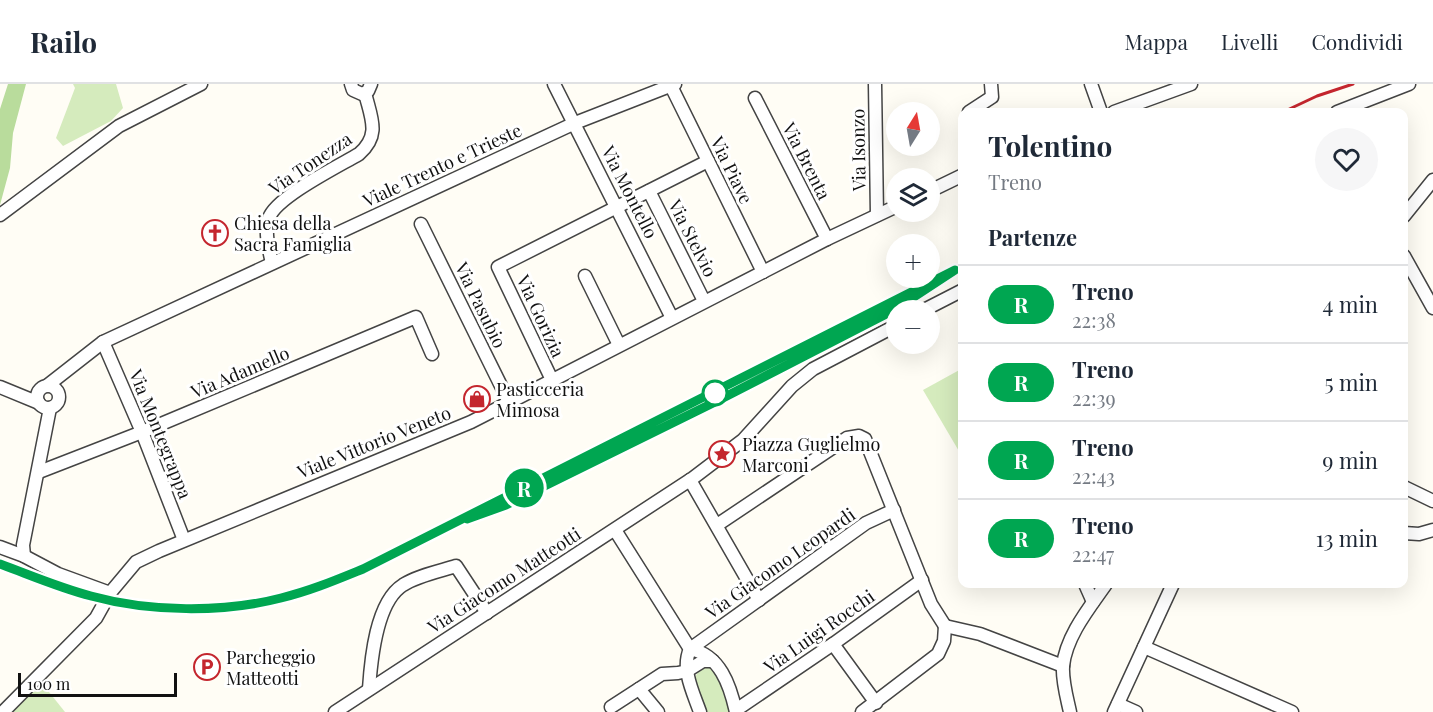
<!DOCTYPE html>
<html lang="it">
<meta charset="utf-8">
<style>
body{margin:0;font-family:"Playfair Display",serif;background:#f6f6f7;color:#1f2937;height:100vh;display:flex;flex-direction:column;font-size:22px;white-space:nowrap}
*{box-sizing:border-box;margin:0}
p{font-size:20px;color:#747a83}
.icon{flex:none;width:33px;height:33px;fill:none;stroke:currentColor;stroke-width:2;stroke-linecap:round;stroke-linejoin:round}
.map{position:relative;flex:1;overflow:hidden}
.drawer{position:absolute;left:958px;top:24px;width:450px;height:480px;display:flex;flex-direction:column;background:#fff;border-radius:12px;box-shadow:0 6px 24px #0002}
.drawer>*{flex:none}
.badge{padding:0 12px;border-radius:20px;font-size:21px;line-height:39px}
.needle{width:39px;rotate:11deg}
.controls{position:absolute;left:886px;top:18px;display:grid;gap:12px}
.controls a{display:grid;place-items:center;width:54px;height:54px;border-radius:50%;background:#fff;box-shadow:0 6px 24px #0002;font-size:30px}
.scale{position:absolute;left:18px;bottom:15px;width:159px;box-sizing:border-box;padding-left:6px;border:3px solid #111;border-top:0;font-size:16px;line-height:21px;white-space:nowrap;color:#111;-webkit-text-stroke:4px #fff;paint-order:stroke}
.map>.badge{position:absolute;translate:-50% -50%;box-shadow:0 0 0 3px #fff}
h2{padding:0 30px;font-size:22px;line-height:54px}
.round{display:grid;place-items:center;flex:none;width:63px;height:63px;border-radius:32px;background:#f6f6f7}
.head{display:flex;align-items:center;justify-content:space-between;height:102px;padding:0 30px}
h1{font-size:28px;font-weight:700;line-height:45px}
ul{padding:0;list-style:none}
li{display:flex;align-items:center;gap:18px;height:78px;padding:0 30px;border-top:2px solid #e0e1e3}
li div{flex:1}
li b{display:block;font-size:22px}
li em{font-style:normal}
li .badge{min-width:66px;font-weight:700;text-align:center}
header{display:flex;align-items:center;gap:36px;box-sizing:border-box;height:84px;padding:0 30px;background:#fff;border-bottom:2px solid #e0e1e3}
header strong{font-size:28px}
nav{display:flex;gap:33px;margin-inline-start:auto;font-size:21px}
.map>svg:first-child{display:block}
</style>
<header>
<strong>Railo</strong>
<nav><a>Mappa</a><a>Livelli</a><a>Condividi</a></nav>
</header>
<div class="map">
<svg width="1433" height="628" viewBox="0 0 1433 628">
<rect width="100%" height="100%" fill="#fffdf5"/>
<!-- green -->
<g fill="#d5ebbd">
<path d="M73,0H116L123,24L111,37L63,62L56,54L75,4Z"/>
<path d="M963,284V374L923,306Z"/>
<path d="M705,584H711C724,595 726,611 729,628H706L695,593L698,588Z"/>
<path d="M41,598L65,628H13Z"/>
</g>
<!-- forest -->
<path fill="#b9dc9c" d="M8,0H26L13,49L10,84L0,121V25Z"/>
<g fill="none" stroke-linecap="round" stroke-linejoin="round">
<defs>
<g id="minor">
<path d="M351,0L353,6L362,10L368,7L371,0"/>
<path d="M554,0L672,234"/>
<path d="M670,0L763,188"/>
<path d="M875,0L877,131"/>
<path d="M1091,0L1101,28"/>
<path d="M755,14L827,155"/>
<path d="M969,28L992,13L991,0"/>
<path d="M1114,28L1191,0"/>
<path d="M1337,28L1409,0"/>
<path d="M649,107L704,217"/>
<path d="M930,107L963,91"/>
<path d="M0,131L119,42L201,0"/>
<path d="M1404,132L1433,96"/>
<path d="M421,140L509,318"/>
<path d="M1404,172L1433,224"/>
<path d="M272,179C269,166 264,147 269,134C276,113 339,82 359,70C381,51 371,34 365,9"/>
<path d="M585,192L619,261"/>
<path d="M924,226L963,206"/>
<path d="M103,258L142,348L184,456"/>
<path d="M552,296L498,183L708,77"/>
<path d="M48,301L103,258L575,39L675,0"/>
<circle cx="48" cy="313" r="11"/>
<path d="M0,303L39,319"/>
<path d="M39,388L142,348L416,233L432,270"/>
<path d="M690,396L759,516"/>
<path d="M1404,403L1433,417"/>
<path d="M717,441L847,354L859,352L865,355L931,520L945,542"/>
<path d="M615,446L690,565C720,571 730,601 736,628"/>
<path d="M1404,449L1419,450L1433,446"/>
<path d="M0,463L24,472L58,490L110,509"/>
<path d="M24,472L23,461L50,324"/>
<path d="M1085,500L1093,518"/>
<path d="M945,542L980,550L1063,582"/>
<path d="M833,560L876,619"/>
<path d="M1144,563L1292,628"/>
<path d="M690,565L866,439L894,426"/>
<path d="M690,565C681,585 693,608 700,628"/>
<path d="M369,605C371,575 376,518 403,501C416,492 440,487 456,482L487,529"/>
<path d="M639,605L658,628"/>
<path d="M1118,620L1136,628"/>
<path d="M611,623L662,590L678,589L687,587L703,577H713"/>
<path d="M736,626L833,560L922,496"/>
<path d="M3,628L96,534L110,509L136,478L159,467L471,338L827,155L897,122"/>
<path d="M335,628L693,394L743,356L792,302L813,285L897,241"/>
<path d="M862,628L938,570L944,557L945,542"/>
<path d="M1070,628C1067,614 1062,597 1063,582C1066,552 1090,523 1106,500"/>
<path d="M1114,628L1173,500"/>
</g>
</defs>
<!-- minor casing -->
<use href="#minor" stroke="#444" stroke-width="15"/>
<!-- minor -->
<use href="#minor" stroke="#fff" stroke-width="12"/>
<!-- rail -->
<g stroke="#c4262e" stroke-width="3">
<path d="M1283,28L1317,12L1353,0"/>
<path d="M0,480C30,491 60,504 91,512C149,528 223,529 281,514C310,507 336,496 363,485L963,182"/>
</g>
</g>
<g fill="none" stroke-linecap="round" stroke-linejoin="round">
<defs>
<path id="line" d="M0,480C30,491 60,504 91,512C149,528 223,529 281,514C310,507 336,496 363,485L955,186L894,226L719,316L506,421L467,435"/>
</defs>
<!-- line casing -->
<use href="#line" stroke="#fff" stroke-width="14"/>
<!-- line -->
<use href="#line" stroke="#00a651" stroke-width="9"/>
</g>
<!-- icons -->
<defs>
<symbol id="church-ring" viewBox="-11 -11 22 22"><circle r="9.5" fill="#fff" stroke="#c4262e" stroke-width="1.5"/><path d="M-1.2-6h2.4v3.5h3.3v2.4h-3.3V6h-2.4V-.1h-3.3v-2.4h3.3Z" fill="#c4262e"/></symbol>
<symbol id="shop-ring" viewBox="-11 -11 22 22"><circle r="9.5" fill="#fff" stroke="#c4262e" stroke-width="1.5"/><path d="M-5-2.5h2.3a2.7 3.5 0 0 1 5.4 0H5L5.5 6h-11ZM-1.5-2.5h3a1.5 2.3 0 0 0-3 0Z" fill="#c4262e"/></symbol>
<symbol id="sight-ring" viewBox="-11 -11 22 22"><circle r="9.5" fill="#fff" stroke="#c4262e" stroke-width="1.5"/><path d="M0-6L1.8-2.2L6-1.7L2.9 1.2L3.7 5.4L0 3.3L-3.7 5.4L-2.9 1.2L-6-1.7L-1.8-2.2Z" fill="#c4262e"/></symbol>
<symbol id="parking-ring" viewBox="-11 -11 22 22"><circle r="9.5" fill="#fff" stroke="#c4262e" stroke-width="1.5"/><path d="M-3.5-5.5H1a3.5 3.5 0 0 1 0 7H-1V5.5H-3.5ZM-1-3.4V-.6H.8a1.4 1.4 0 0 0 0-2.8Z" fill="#c4262e"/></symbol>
</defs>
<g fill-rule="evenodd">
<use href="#church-ring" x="200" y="134" width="30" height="30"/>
<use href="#shop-ring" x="462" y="300" width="30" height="30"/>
<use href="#sight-ring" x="707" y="355" width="30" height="30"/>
<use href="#parking-ring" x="192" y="568" width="30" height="30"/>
</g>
<!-- markers -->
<circle fill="#fff" stroke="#00a651" stroke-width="3" cx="715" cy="309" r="12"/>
<g text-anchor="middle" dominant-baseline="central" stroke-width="6" stroke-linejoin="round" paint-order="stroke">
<!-- street labels -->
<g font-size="18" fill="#111" stroke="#fff">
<text transform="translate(858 66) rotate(-91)">Via Isonzo</text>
<text transform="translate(807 77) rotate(63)">Via Brenta</text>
<text transform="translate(310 79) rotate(-34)">Via Tonezza</text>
<text transform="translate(442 81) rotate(-25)">Viale Trento e Trieste</text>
<text transform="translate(732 86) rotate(64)">Via Piave</text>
<text transform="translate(630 108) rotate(63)">Via Montello</text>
<text transform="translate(693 154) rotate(63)">Via Stelvio</text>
<text transform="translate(481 221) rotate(64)">Via Pasubio</text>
<text transform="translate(541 232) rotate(65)">Via Gorizia</text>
<text transform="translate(240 288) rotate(-23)">Via Adamello</text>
<text transform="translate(161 350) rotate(68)">Via Montegrappa</text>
<text transform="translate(374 358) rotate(-22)">Viale Vittorio Veneto</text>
<text transform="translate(780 479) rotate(-35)">Via Giacomo Leopardi</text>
<text transform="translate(504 496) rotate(-33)">Via Giacomo Matteotti</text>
<text transform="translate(819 547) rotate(-35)">Via Luigi Rocchi</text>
</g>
<!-- poi labels -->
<g font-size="18" fill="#111" stroke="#fff" text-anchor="start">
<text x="234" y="139">Chiesa della<tspan x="234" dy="21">Sacra Famiglia</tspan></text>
<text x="496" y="305">Pasticceria<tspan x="496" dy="21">Mimosa</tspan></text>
<text x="742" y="360">Piazza Guglielmo<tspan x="742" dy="21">Marconi</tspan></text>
<text x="226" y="573">Parcheggio<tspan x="226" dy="21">Matteotti</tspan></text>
</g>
</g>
</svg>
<div class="controls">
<a><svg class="needle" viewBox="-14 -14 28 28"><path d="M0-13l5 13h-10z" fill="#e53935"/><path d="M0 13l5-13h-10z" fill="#747a83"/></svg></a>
<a><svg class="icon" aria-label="layers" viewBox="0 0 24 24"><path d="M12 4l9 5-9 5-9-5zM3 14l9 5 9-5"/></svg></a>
<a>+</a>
<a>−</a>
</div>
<div class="scale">100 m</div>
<b class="badge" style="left:524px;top:404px;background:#00a651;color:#fff">R</b>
<section class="drawer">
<div class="head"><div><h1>Tolentino</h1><p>Treno</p></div><a class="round"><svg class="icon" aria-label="heart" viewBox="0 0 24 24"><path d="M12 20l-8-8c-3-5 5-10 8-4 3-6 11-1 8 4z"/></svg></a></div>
<h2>Partenze</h2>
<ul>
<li><span class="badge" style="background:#00a651;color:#fff">R</span><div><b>Treno</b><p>22:38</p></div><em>4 min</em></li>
<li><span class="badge" style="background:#00a651;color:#fff">R</span><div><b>Treno</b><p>22:39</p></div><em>5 min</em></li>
<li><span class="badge" style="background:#00a651;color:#fff">R</span><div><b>Treno</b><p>22:43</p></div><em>9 min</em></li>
<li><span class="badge" style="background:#00a651;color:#fff">R</span><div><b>Treno</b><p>22:47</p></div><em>13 min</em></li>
</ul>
</section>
</div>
